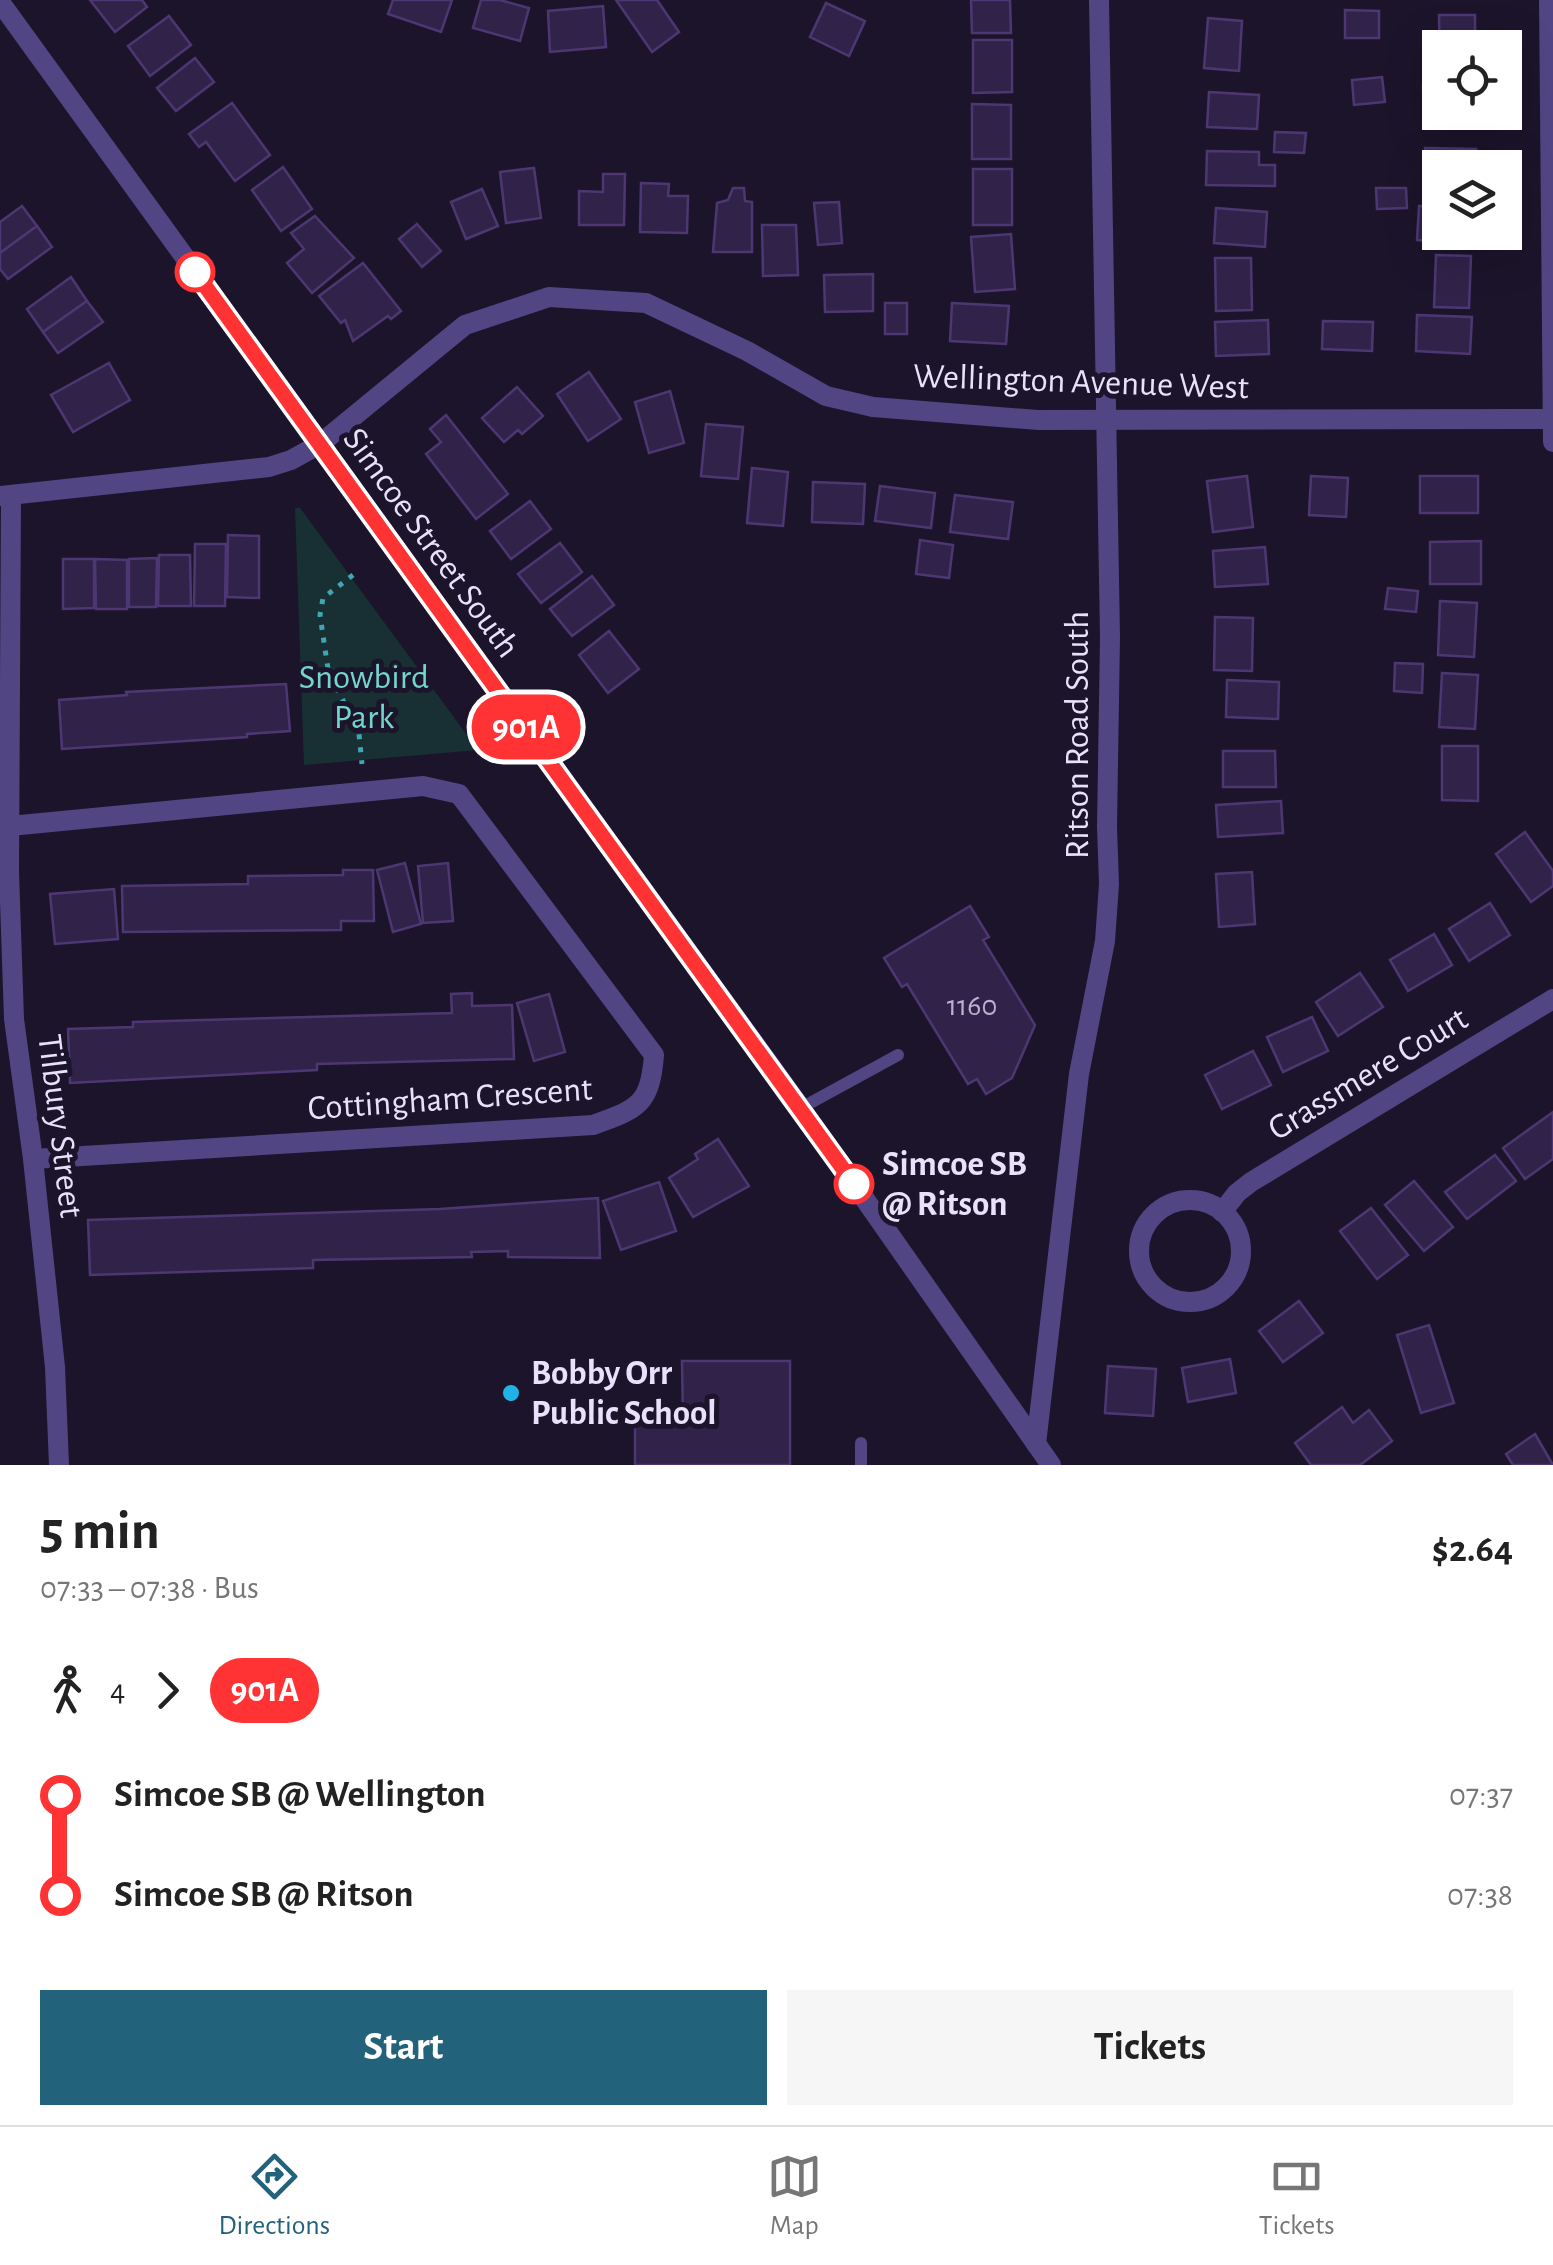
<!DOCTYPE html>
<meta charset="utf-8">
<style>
body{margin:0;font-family:"Alegreya Sans",sans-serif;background:#f6f6f6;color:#222;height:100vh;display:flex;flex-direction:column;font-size:38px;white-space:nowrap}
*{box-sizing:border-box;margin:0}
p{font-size:32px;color:#767676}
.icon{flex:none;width:55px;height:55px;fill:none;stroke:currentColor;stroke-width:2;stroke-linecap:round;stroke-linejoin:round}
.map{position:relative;height:1465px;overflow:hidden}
.sheet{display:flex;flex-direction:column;background:#fff;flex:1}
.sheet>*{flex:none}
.badge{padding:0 20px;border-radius:32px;font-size:35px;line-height:65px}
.tools{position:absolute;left:1422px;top:30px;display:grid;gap:20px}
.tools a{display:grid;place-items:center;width:100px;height:100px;border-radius:0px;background:#fff;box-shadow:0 10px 40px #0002;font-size:50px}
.map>.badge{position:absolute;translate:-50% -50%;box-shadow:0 0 0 5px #fff}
.legs{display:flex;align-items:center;gap:15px;height:110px;padding:0 40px;font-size:32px}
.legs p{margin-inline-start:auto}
.summary{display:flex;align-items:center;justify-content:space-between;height:170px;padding:0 40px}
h1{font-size:55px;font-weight:700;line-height:75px}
.cta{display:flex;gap:20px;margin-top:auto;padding:20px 40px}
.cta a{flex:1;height:115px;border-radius:0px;background:#22637b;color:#fff;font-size:40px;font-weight:700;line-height:115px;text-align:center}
.cta a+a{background:#f6f6f6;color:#222}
ul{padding:0 40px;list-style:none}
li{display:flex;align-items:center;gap:35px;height:100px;font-size:38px}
li i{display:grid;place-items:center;width:15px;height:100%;margin:0 12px;background:currentColor}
li i::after{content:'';width:25px;height:25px;margin:-12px;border:8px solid;border-radius:50%;background:#fff}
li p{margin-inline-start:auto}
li:first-child i{background:linear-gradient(#0000 50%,currentColor 0)}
li:last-child i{background:linear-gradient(currentColor 50%,#0000 0)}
.dock{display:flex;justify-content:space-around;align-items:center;height:140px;border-top:2px solid #e0e0e0;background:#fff;font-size:28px;color:#767676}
.dock a{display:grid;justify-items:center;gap:5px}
.dock .active{color:#22637b}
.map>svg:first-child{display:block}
</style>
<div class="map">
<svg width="1553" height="1465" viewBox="0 0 1553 1465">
<rect width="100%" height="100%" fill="#1c142a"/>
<!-- green -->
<path fill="#183034" d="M295,508H300L478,750L304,765Z"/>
<!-- building -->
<g fill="#312249" stroke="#4d3773" stroke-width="2.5">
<path d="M90,0H142L147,7L115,32Z"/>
<path d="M393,0H452L441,32L388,14Z"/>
<path d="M481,0H500L529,8L520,41L473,28Z"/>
<path d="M616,0H657L679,32L652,52Z"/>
<path d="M971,0H1010L1011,33H972Z"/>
<path d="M826,3L865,21L849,56L810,37Z"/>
<path d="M603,6L606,47L550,52L548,11Z"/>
<path d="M1345,10L1379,11V38H1345Z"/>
<path d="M1439,15H1475V48H1440V67Z"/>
<path d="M169,16L191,45L150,76L128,46Z"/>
<path d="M1208,18L1242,21L1239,71L1204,68Z"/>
<path d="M973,40H1012V92L973,93Z"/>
<path d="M195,58L214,82L176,111L157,88Z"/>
<path d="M1382,77L1385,102L1354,105L1352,80Z"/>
<path d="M1423,87H1440V112H1474V124H1424Z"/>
<path d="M1209,92L1259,95L1257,129L1207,127Z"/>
<path d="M232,103L270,155L235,181L206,142L199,147L189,134Z"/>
<path d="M972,104L1011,105V159H972Z"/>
<path d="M1275,132L1306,133L1304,153L1274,152Z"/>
<path d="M1425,148L1476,149L1475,168H1440V182L1424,181Z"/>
<path d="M1207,151L1259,152V165H1275V186L1206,185Z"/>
<path d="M283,167L312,209L281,231L252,190Z"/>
<path d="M534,168L541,218L506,223L500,172Z"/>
<rect x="973" y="169" width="39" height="56"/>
<path d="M603,174H625L624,225H579V191L603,192Z"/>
<path d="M641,183L669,184L668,196H688L687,233L640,232Z"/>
<path d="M733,188H744L745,201L752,202V252H713L717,203L728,200Z"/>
<path d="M1376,188H1406L1407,208L1377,209Z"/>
<path d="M482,189L498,226L466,239L451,202Z"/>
<path d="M839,202L842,243L818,245L814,203Z"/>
<path d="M22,206L37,226L0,253V222Z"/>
<path d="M1419,206L1440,207V232H1469V243L1417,240Z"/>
<path d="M1216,208L1267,212L1265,247L1214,243Z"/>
<path d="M315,216L354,258L312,293L287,263L304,249L291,233Z"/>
<path d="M417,224L441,251L422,267L399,239Z"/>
<path d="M762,225H796L798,275L763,276Z"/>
<path d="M37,226L52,247L8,279L0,269V253Z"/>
<path d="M1011,234L1015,289L975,292L971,237Z"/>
<path d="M1436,255L1471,256L1469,308L1434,307Z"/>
<path d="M1215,258H1251L1252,310L1216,311Z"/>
<path d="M363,263L401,311L391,319L388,316L353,341L345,320L341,323L319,296Z"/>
<path d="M873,274V311L825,312L824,275Z"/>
<path d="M71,277L87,301L43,332L27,309Z"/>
<path d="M87,301L103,322L58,353L43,332Z"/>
<rect x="885" y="303" width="22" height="31"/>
<path d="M952,303L1009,306L1006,344L950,341Z"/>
<path d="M1417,315L1472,317L1470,354L1416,351Z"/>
<path d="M1268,320L1269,354L1216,356L1215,322Z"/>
<path d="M1323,321L1373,322L1372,351L1322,349Z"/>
<path d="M109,363L130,400L73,432L51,395Z"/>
<path d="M589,372L621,419L588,441L557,394Z"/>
<path d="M517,387L543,416L522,434L518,430L504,442L482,418Z"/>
<path d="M670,391L684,443L649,453L635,402Z"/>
<path d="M446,415L508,494L476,519L426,454L441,442L430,429Z"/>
<path d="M706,424L743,427L738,479L701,476Z"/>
<path d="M752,468L788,472L783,526L747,523Z"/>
<path d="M1247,476L1253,527L1213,532L1207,481Z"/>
<path d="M1311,476L1348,478L1346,517L1309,515Z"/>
<rect x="1420" y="476" width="58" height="37"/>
<path d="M813,482L865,484L863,524L812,522Z"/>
<path d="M880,486L935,493L931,528L875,521Z"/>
<path d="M955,495L1013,502L1008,539L950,532Z"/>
<path d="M530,501L551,529L511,559L490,531Z"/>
<path d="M228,535L259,536V598L227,597Z"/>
<path d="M920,540L953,545L949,578L916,574Z"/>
<path d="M1481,541V584H1430V542Z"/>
<path d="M560,543L582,572L541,603L518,574Z"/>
<path d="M195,544H226L225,606H194Z"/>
<path d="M1265,547L1268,584L1215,587L1213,551Z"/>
<path d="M159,555H190L191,606H158Z"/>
<path d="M157,558L156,607H129V559Z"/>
<path d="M63,559H94V608L63,609Z"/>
<path d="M95,559L127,560V609H96Z"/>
<path d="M592,576L614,605L572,636L550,609Z"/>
<path d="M1388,588L1418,591L1416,612L1385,609Z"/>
<path d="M1440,601L1477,603L1474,657L1438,655Z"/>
<path d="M1215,617L1253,618L1252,671L1214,670Z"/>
<path d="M609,631L639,669L608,693L579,655Z"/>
<path d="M1395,663L1423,664L1422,693L1394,691Z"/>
<path d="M1442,673L1478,675L1475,729L1439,727Z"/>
<path d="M1227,680L1279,682L1278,719L1226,717Z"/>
<path d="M286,684L290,731L247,734V737L62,749L59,700L127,695L126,692Z"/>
<path d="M1442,746H1478V801L1442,800Z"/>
<path d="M1223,751H1275L1276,787H1223Z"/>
<path d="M1281,801L1283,833L1218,837L1216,805Z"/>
<path d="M1525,832L1553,871V886L1531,902L1496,854Z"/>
<path d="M405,863L421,924L393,932L377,870Z"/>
<path d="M448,863L453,921L423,923L418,866Z"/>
<path d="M343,870H373L374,921H341V930L123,932L122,886L248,884V876L343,875Z"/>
<path d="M1252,872L1255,924L1219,927L1216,874Z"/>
<path d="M114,889L118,939L55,944L50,894Z"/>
<path d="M1490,903L1510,935L1469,961L1449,929Z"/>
<path d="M970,906L989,937L983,940L1035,1025L1012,1078L986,1094L977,1079L968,1084L907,984L902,987L884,958Z"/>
<path d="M1434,934L1452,965L1408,991L1390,960Z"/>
<path d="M1360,973L1383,1007L1338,1036L1316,1002Z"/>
<path d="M472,993V1006L512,1005L514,1059L317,1064V1070L70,1083L68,1029L133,1027V1022L452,1013L451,994Z"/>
<path d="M549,994L565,1052L534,1061L517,1003Z"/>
<path d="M1312,1017L1328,1051L1283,1072L1267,1037Z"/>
<path d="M1253,1051L1271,1085L1222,1109L1205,1075Z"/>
<path d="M1553,1112V1159L1525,1179L1503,1148Z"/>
<path d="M718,1139L749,1186L693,1217L669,1178L698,1159L695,1154Z"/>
<path d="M1495,1155L1516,1181L1467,1219L1445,1192Z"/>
<path d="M1414,1181L1453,1227L1424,1251L1385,1205Z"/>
<path d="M659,1182L676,1231L621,1250L603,1201Z"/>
<path d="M598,1198L600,1258L508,1257V1251L471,1252L472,1257L313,1260V1268L90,1275L88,1220L440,1209Z"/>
<path d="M1371,1208L1408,1255L1377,1279L1340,1231Z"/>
<path d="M1299,1301L1323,1333L1283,1362L1259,1331Z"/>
<path d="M1429,1325L1454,1403L1421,1413L1397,1335Z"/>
<path d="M1230,1359L1236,1393L1188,1402L1182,1368Z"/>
<path d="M682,1361H790V1465H635V1422H683Z"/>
<path d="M1108,1366L1156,1369L1153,1416L1105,1413Z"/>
<path d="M1342,1407L1353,1423L1369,1410L1392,1441L1360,1465H1311L1295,1443Z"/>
<path d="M1535,1434L1553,1465H1513L1506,1454Z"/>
</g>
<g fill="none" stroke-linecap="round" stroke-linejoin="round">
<!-- path -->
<path stroke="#3fa6b2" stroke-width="5" stroke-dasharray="5 8" stroke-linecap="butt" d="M353,575L323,598L320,615L328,669L359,734L362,764"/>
<!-- service -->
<g stroke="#514584" stroke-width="12">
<path d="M801,1108L898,1055"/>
<path d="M861,1443V1465"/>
</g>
<!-- minor -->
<g stroke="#514584" stroke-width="20">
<path d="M1549,0L1553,442"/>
<path d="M11,495L9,872L14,1019L33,1159L55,1367L59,1465"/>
<path d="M0,496L269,467L291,460L320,444L465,325L549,297L646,303L747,351L826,396L873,407L1038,420L1553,419"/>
<path d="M10,826L423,786L459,794L654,1055C650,1105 638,1109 593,1125L33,1159"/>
<circle cx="1190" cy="1251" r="51"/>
<path d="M1222,1212L1237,1193L1251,1182L1553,999"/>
<path d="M1036,1444L1079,1074L1105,941L1109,884L1107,827L1110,637L1099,0"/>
</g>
<!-- tertiary -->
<path stroke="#514584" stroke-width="20" d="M0,2L801,1108L1051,1465"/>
</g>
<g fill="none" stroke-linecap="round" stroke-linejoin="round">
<defs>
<path id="line-1" d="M195,272L854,1184"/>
</defs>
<!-- line-1 casing -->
<use href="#line-1" stroke="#fff" stroke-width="22"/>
<!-- line-1 -->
<use href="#line-1" stroke="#f33" stroke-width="15"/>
</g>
<!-- markers -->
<g fill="#fff" stroke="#f33" stroke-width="5">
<circle cx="195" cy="272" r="18"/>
<circle cx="854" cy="1184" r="18"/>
</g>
<circle fill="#21b3e7" stroke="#1c142a" stroke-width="4" cx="511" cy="1393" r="10"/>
<g text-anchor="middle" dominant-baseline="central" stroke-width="10" stroke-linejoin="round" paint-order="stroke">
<!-- number labels -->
<g font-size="30" fill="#bab1cf">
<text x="972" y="1006">1160</text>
</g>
<!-- street labels -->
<g font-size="35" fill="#e8e1fc" stroke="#1c142a">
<text transform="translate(1081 382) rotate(2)">Wellington Avenue West</text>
<text transform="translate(431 543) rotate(54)">Simcoe Street South</text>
<text transform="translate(1077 735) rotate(-90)">Ritson Road South</text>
<text transform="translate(1368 1074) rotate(-31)">Grassmere Court</text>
<text transform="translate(450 1099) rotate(-4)">Cottingham Crescent</text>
<text transform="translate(60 1126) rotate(83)">Tilbury Street</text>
</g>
<!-- park labels -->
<g font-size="35" fill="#73d6cd" stroke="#1c142a">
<text x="364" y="677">Snowbird<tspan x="364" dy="40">Park</tspan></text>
</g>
<!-- stop labels -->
<g font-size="35" font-weight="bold" fill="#e8e1fc" stroke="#1c142a" text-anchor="start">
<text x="882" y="1164">Simcoe SB<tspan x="882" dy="40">@ Ritson</tspan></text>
</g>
<!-- poi labels -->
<g font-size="35" font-weight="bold" fill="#e8e1fc" stroke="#1c142a" text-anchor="start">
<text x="531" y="1373">Bobby Orr<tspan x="531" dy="40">Public School</tspan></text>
</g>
</g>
</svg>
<div class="tools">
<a><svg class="icon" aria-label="locate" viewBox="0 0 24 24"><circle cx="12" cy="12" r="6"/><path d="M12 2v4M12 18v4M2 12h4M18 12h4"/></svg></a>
<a><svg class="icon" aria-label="layers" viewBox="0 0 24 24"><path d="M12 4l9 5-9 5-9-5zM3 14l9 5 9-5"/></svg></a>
</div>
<b class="badge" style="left:526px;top:727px;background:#f33;color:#fff">901A</b>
</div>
<section class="sheet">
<div class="summary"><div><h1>5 min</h1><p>07:33 – 07:38 · Bus</p></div><b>$2.64</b></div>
<div class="legs"><svg class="icon" aria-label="walk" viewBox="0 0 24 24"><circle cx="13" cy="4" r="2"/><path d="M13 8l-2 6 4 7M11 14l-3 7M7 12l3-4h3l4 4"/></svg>4<svg class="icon" aria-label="forward" viewBox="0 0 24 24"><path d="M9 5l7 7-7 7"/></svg><b class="badge" style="background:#f33;color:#fff">901A</b></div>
<ul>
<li><i style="color:#f33"></i><b>Simcoe SB @ Wellington</b><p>07:37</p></li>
<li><i style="color:#f33"></i><b>Simcoe SB @ Ritson</b><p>07:38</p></li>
</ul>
<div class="cta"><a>Start</a><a>Tickets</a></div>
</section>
<nav class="dock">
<a class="active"><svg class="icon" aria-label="directions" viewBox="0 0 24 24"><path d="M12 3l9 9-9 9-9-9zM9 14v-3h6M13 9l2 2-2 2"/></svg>Directions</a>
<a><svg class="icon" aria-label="map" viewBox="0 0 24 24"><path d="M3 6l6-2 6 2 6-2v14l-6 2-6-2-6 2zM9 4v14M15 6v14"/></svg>Map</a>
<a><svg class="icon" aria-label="tickets" viewBox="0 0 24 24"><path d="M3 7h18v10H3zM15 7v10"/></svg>Tickets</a>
</nav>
